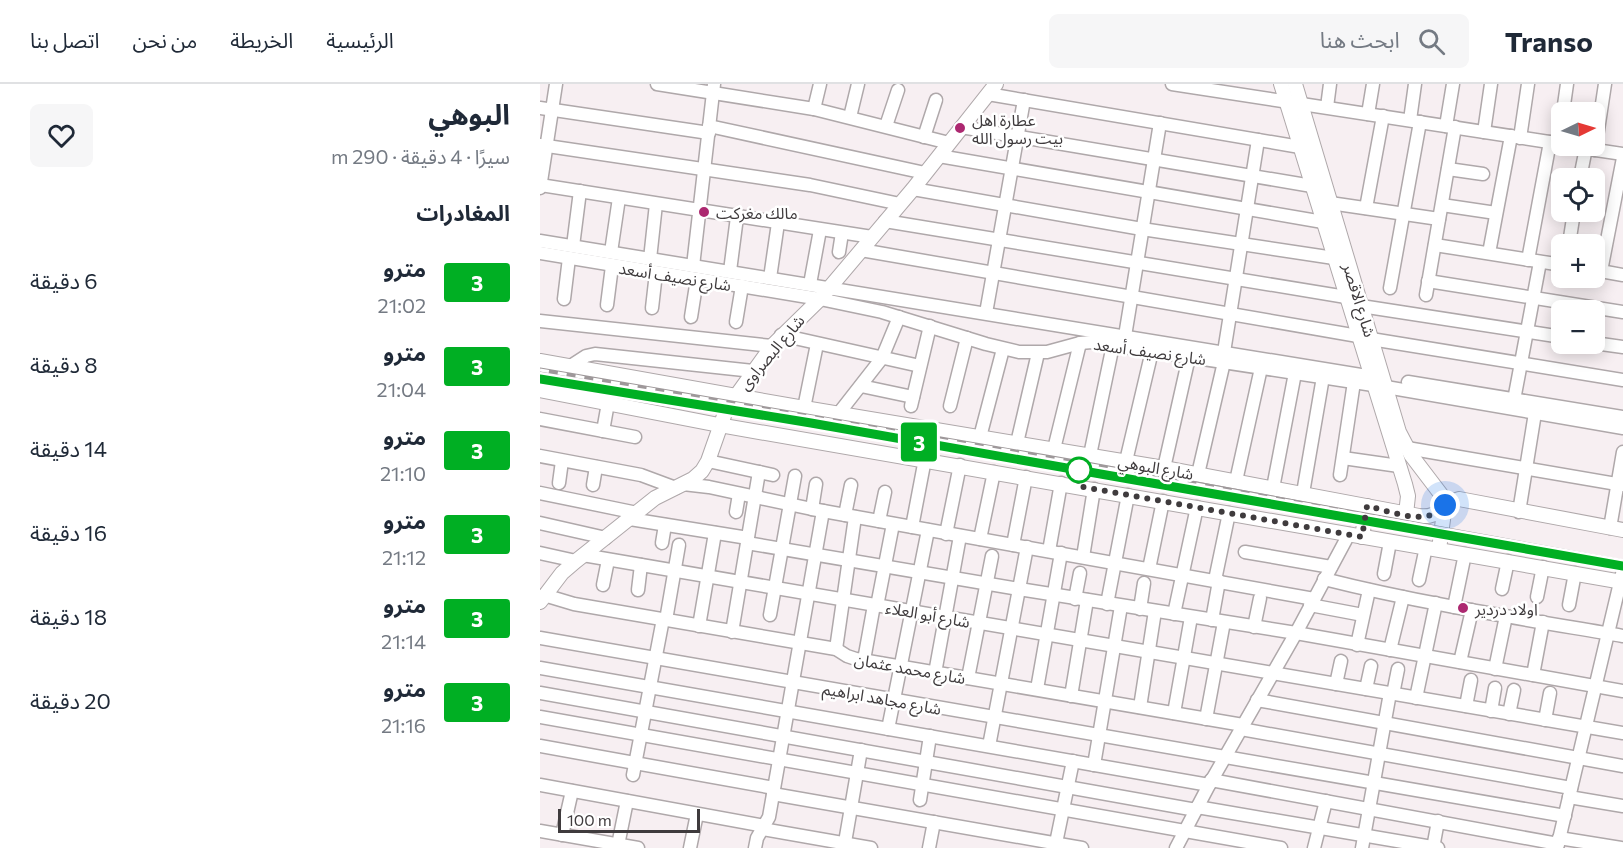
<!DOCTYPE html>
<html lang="ar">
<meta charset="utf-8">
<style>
body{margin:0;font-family:Commissioner,"Noto Sans Arabic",sans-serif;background:#f6f6f7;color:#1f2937;direction:rtl;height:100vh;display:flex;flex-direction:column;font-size:22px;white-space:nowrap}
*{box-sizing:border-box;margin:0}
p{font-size:20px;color:#747a83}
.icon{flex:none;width:33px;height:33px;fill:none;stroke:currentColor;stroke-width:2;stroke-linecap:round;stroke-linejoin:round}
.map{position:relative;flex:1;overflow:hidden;direction:ltr}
.drawer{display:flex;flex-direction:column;background:#fff;width:540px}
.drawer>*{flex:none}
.badge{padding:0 12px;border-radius:4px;font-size:21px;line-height:39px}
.needle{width:39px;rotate:85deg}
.controls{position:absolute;left:1011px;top:18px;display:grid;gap:12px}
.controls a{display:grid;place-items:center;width:54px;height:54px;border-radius:9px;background:#fff;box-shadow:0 3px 15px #0003;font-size:30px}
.scale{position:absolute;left:18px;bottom:15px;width:142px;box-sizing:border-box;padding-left:6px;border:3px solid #3f3b3d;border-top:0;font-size:16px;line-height:21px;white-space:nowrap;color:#3f3b3d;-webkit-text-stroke:4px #fff;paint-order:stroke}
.you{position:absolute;width:30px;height:30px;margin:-15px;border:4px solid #fff;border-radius:50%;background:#1a73e8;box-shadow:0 0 0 9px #1a73e833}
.map>.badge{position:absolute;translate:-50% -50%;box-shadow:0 0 0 3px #fff}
h2{padding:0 30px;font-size:22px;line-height:54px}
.round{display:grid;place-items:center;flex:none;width:63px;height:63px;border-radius:9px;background:#f6f6f7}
.headline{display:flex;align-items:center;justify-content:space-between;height:102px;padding:0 30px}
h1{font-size:28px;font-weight:700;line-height:45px}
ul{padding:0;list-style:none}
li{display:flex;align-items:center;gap:18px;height:84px;padding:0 30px}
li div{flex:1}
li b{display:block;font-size:22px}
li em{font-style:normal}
li .badge{min-width:66px;font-weight:700;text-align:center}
header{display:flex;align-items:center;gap:36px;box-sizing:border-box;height:84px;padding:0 30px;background:#fff;border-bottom:2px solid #e0e1e3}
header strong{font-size:28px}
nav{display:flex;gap:33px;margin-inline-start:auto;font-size:21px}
.search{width:420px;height:54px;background:#f6f6f7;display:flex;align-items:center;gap:15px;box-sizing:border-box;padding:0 21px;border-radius:9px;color:#747a83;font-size:22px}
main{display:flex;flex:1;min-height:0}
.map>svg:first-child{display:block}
</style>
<header>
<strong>Transo</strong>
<div class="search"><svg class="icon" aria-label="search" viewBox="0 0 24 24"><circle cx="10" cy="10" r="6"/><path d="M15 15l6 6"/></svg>ابحث هنا</div>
<nav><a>الرئيسية</a><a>الخريطة</a><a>من نحن</a><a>اتصل بنا</a></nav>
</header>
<main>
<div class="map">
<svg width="1083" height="764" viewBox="0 0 1083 764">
<rect width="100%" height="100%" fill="#f7eff2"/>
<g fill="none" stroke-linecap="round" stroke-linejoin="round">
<defs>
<g id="minor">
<path d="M117,0L274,25L409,59"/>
<path d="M632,0L1022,60"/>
<path d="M448,10L760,63"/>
<path d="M787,23L790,0"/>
<path d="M0,24L169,49"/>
<path d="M274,25L280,0"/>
<path d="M1023,28L1027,0"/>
<path d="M828,30L833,0"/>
<path d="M310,33L318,0"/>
<path d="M870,36L875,0"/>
<path d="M169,42L385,89"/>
<path d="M346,42L358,6"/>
<path d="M906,42L913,0"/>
<path d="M421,43L772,102"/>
<path d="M944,48L951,0"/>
<path d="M384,53L396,16"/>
<path d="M980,54L988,0"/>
<path d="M1019,60L1022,39"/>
<path d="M0,61L270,101L360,120"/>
<path d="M1029,62L1083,70"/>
<path d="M1055,66L1065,0"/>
<path d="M399,72L783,138"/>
<path d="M908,85L943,90"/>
<path d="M1040,94L1046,64"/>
<path d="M0,101L332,153"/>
<path d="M0,104L16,0"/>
<path d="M373,105L602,145L794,174"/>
<path d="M790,119L899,135"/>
<path d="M902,121L956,129"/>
<path d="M826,124L843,32"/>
<path d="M345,137L806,213"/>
<path d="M0,157L839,294"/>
<path d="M1029,160L1034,128"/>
<path d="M895,161L1022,181"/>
<path d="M33,162L40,107"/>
<path d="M321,166L818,252"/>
<path d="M71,168L79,114"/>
<path d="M299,168L302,149"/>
<path d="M0,169L280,215L342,228L446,260L479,268H507L540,259L552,258L846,303L1083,344"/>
<path d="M949,169L971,52"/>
<path d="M110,175L116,120"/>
<path d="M988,176L1010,58"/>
<path d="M153,182L174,0"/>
<path d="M1055,186L1083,191"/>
<path d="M190,187L197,133"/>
<path d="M1061,187L1083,74"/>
<path d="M230,194L238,139"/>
<path d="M888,197L1083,228"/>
<path d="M270,200L280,146"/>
<path d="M850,204L880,38"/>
<path d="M886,211L915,43"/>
<path d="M24,215L29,174"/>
<path d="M67,221L72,182"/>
<path d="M821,222L1022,253"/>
<path d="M112,224L116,189"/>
<path d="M446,229L484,16"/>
<path d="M151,233L157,195"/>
<path d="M0,237L232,262"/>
<path d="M196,238L202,202"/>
<path d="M241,251L380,282"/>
<path d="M585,252L620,39"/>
<path d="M831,255L1083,296"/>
<path d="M1054,259L1083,263"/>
<path d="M684,268L718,56"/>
<path d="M29,283L46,272L55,270L213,287"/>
<path d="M868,298L1083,333"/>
<path d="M321,302L373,313"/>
<path d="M974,316L1000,178"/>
<path d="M371,322L390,242"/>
<path d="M410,322L427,254"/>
<path d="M264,324L277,260"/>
<path d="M299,329L342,274L359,233"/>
<path d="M0,335L95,353"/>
<path d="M63,347L68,319"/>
<path d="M440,353L463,265"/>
<path d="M477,359L498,269"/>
<path d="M867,364L1083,401"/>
<path d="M514,365L540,259"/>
<path d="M550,371L573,261"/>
<path d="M0,372L101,391L136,404"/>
<path d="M803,374L859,382"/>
<path d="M168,377L233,391"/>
<path d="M586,377L612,267"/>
<path d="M624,384L649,273"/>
<path d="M658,390L684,278"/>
<path d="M800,391L814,298"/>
<path d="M696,397L721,284"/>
<path d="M19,399L22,377"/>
<path d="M143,400L169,403L272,425L774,515"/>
<path d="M53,401L56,383"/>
<path d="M733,404L755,289"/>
<path d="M0,409L97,429"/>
<path d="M763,409L783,293"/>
<path d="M272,425L276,400"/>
<path d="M196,428L199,410"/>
<path d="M979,428L995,329"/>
<path d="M305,431L311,401"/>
<path d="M90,435L208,454"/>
<path d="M339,437L345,408"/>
<path d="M0,439L66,454"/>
<path d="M372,443L385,375"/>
<path d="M1070,444L1083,368"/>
<path d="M406,450L420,381"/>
<path d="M440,455L454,388"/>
<path d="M122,459L125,441"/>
<path d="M207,459L479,505L756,549L1083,607"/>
<path d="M473,461L486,393"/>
<path d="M509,467L521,399"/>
<path d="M705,468L791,483"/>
<path d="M0,469L36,477"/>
<path d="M43,471L1083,649"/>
<path d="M543,473L554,405"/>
<path d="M609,485L623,417"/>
<path d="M844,490L850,458"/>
<path d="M784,495C883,520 983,535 1083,552"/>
<path d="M675,496L689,429"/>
<path d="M879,496L886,463"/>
<path d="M63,501L68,476"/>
<path d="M962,505L968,477"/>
<path d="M98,506L101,481"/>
<path d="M4,511L34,520L296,565L307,572L316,575L703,641"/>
<path d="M997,513L1003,483"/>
<path d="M535,515L540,489"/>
<path d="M567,520L588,411"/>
<path d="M770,521L823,531"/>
<path d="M1029,521L1035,489"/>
<path d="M337,522L353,440"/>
<path d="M914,523L925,470"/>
<path d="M600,525L604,499"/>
<path d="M634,530L657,423"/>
<path d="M230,531L255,392"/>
<path d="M126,536L139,461"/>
<path d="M672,536L679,497"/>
<path d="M159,542L175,449"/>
<path d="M714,543L720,514"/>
<path d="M192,548L219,388"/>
<path d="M0,554L1025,732"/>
<path d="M817,561L829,506"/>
<path d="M296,565L315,433"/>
<path d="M850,566L863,513"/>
<path d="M324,576L334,521"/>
<path d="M920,578L932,526"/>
<path d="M0,584L669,701"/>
<path d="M955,585L966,532"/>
<path d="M395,589L420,452"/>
<path d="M993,591L1003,538"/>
<path d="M428,594L452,472"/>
<path d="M796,600L801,577"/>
<path d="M497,605L521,469"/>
<path d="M826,605L831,582"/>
<path d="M0,609L656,726"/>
<path d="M853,610L858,585"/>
<path d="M531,612L547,516"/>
<path d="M876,614L896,519"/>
<path d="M717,616L1083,682"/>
<path d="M926,622L931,596"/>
<path d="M600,623L615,527"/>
<path d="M951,627L955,604"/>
<path d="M634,629L651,533"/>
<path d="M969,630L974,606"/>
<path d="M0,633L741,764"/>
<path d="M666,635L684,538"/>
<path d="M1005,636L1010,609"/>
<path d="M348,645L388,446"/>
<path d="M701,645L1031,704"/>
<path d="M0,662L234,704"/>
<path d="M449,662L487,463"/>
<path d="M554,681L581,522"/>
<path d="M93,691L123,535"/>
<path d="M671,696L1018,760"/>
<path d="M0,701L225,742"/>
<path d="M233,710L542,764"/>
<path d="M1029,713L1083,722"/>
<path d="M380,716L390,652"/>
<path d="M657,723L898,764"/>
<path d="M222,745L331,764"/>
<path d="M0,747L98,764"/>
<path d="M22,751L32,707"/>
<path d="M1019,754L1081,764"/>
<path d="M516,759L533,677"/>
<path d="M78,761L87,717"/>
<path d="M150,764L157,730"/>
<path d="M215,764L217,754L229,733L283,427"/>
<path d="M304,764L321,666"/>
<path d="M389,764L394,738"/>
<path d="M636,764L669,701L756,549L809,450"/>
<path d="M774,764L786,717"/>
<path d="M822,764L850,609"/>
<path d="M893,764L898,737"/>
<path d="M1017,764L1083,486"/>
</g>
<g id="tertiary">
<path d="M741,0L865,400L868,412L866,430"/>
<path d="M755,0L859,348L871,371L903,413L905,421L899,465"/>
<path d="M0,277L264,324L624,384L879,432C900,435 901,419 919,415L1083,446"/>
<path d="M0,306L179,341L1083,498"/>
<path d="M822,453L827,422"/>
<path d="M0,518L22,489L36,477L115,414L153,395L162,387L168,377L186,326L232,262L280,215L373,105L456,0"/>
</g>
</defs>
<!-- minor casing -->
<use href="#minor" stroke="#afa8aa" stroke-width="15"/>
<!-- tertiary casing -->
<use href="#tertiary" stroke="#afa8aa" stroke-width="16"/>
<!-- minor -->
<use href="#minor" stroke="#fff" stroke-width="12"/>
<!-- tertiary -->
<use href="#tertiary" stroke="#fff" stroke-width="14"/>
<defs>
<path id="rail" d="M0,286L541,379L1083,478"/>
</defs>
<!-- rail casing -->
<use href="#rail" stroke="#9e989a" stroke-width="5"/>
<!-- rail -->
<use href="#rail" stroke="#fff" stroke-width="3" stroke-dasharray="9" stroke-linecap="butt"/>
</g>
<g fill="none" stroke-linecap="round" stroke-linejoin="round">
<defs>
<path id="line" d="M0,295L271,339L1083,482"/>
</defs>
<!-- line casing -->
<use href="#line" stroke="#fff" stroke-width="14"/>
<!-- line -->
<use href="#line" stroke="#00af23" stroke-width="9"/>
<!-- walk -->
<path stroke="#3f3b3d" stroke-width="6" stroke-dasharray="0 10.8" d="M539,386L538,402L822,453L827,422C850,427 889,444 905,421"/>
</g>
<!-- markers -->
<g fill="#ac2870" stroke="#fff" stroke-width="2">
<circle cx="420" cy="44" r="6"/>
<circle cx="164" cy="128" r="6"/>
<circle cx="923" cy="524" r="6"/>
</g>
<circle fill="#fff" stroke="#00af23" stroke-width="3" cx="539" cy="386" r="12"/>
<g text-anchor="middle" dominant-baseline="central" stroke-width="5" stroke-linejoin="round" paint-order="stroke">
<!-- poi labels -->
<g font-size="16" fill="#3f3b3d" stroke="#fff" text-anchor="start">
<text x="432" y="35">عطارة اهل<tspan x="432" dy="18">بيت رسول الله</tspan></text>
<text x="176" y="128">مالك مغركت</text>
<text x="935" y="524">اولاد دردير</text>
</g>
<!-- street labels -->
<g font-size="16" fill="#3f3b3d" stroke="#fff">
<text transform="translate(135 192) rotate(9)">شارع نصيف أسعد</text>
<text transform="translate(820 216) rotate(73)">شارع الاقصر</text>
<text transform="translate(610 267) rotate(8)">شارع نصيف أسعد</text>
<text transform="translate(231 268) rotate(-50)">شارع البصراوى</text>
<text transform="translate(616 383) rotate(10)">شارع البوهي</text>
<text transform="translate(388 530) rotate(10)">شارع أبو العلاء</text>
<text transform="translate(370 584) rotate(10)">شارع محمد عثمان</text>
<text transform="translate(342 614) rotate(10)">شارع مجاهد ابراهيم</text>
</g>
</g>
</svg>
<div class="controls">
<a><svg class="needle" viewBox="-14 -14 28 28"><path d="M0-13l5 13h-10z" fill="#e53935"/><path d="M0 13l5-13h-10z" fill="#747a83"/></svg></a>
<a><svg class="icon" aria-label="locate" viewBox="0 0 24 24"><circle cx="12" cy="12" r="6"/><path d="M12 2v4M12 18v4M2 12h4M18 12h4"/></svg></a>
<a>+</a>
<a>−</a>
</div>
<div class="scale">100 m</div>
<div class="you" style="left:905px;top:421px"></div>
<b class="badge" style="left:379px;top:358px;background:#00af23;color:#fff">3</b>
</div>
<section class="drawer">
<div class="headline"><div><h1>البوهي</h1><p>سيرًا · 4 دقيقة · 290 m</p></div><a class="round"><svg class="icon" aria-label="heart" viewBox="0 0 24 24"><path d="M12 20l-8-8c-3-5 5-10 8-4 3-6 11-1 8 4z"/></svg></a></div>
<h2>المغادرات</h2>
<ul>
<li><span class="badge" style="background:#00af23;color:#fff">3</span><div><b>مترو</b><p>21:02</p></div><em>6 دقيقة</em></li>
<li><span class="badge" style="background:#00af23;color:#fff">3</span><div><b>مترو</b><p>21:04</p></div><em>8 دقيقة</em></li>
<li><span class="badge" style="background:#00af23;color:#fff">3</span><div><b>مترو</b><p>21:10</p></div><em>14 دقيقة</em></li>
<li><span class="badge" style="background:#00af23;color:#fff">3</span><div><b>مترو</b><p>21:12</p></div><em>16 دقيقة</em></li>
<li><span class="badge" style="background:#00af23;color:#fff">3</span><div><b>مترو</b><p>21:14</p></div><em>18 دقيقة</em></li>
<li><span class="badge" style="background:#00af23;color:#fff">3</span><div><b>مترو</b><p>21:16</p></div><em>20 دقيقة</em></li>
</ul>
</section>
</main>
